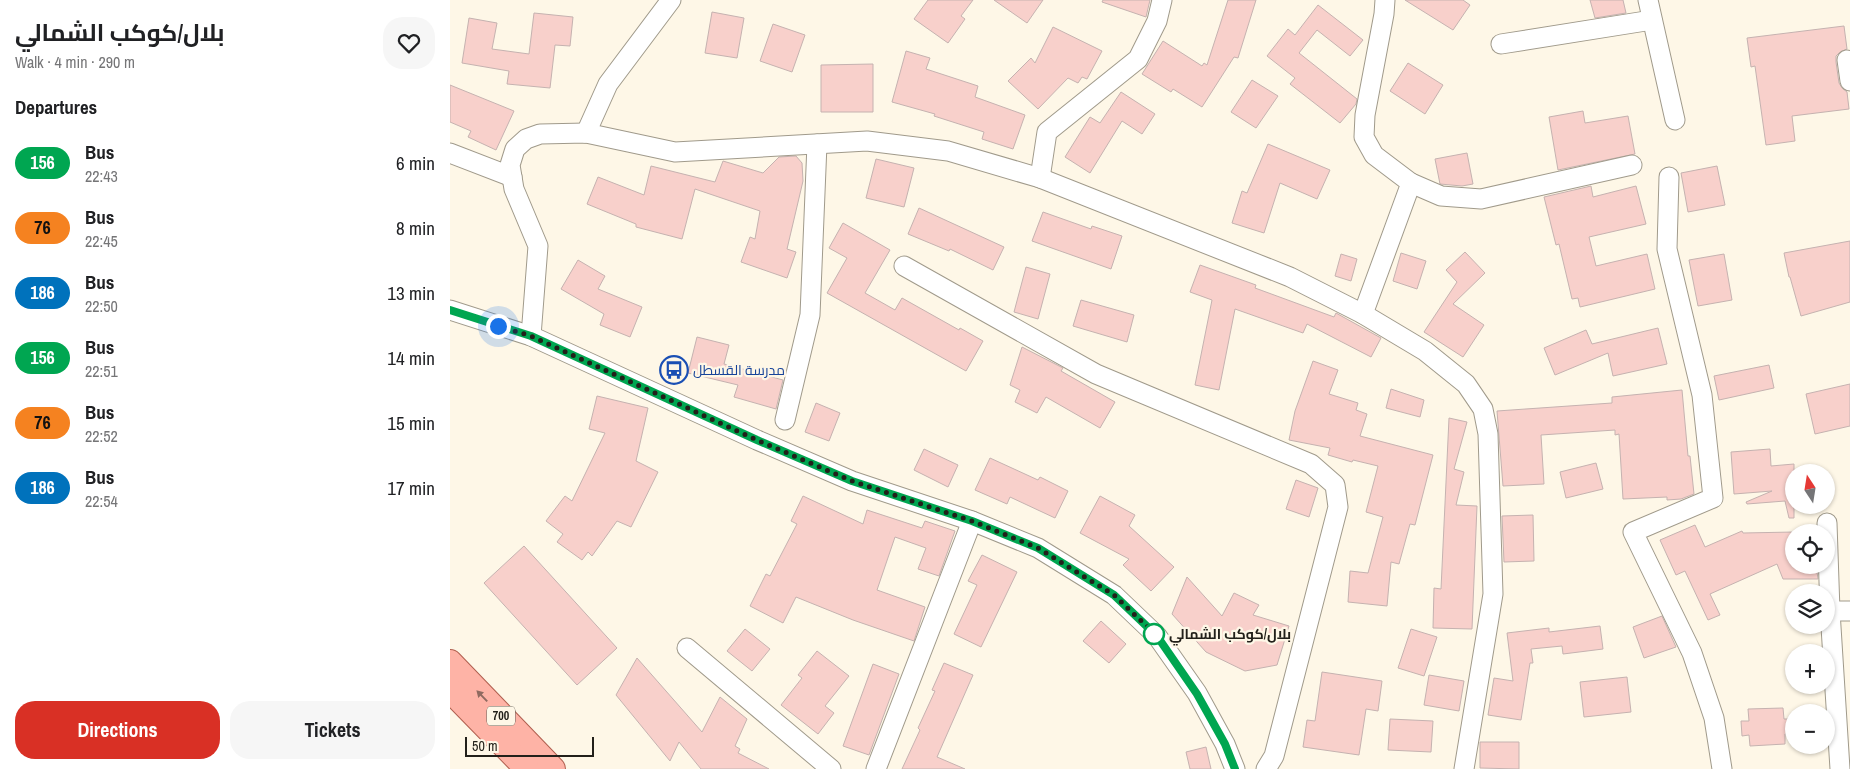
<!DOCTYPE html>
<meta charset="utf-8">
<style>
body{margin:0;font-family:"Archivo Narrow",Cairo,sans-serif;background:#f6f6f6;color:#202124;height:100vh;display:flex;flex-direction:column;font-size:19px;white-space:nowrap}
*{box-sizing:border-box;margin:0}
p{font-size:16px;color:#757577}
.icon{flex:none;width:28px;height:28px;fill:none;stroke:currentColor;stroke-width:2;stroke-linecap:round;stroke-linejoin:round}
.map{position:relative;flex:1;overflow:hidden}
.side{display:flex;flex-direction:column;background:#fff;width:450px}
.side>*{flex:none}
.badge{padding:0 10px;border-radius:16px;font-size:18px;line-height:32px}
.needle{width:32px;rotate:348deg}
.controls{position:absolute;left:1335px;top:464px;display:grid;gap:10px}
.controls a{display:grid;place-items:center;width:50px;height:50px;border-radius:50%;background:#fff;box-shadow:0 1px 4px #0004;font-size:25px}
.scale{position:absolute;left:15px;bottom:12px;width:129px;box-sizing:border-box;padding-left:5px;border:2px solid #22201a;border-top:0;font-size:14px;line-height:18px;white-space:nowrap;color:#22201a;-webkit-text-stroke:4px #fef7e7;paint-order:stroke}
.you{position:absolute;width:25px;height:25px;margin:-12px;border:4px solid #fff;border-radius:50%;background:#1a73e8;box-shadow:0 0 0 8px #1a73e833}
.map>.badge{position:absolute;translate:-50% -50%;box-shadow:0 0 0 2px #fff}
h2{padding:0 15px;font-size:19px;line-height:45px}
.round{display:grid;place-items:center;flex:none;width:52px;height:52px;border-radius:20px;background:#f6f6f6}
.head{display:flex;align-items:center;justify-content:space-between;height:85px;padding:0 15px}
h1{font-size:24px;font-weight:700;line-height:38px}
.action{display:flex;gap:10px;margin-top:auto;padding:10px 15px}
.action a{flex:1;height:58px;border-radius:20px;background:#d93025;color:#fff;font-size:20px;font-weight:700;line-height:58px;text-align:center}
.action a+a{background:#f6f6f6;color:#202124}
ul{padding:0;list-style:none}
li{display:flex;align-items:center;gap:15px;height:65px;padding:0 15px}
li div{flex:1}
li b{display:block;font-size:19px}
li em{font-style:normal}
li .badge{min-width:55px;font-weight:700;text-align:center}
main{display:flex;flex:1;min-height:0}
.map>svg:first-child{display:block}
</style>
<main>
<section class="side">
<div class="head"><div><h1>بلال/كوكب الشمالي</h1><p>Walk · 4 min · 290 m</p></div><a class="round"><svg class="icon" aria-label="heart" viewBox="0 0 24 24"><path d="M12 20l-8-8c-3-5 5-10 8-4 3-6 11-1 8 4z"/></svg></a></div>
<h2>Departures</h2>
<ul>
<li><span class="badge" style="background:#00a651;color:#fff">156</span><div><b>Bus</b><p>22:43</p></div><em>6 min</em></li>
<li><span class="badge" style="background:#f58220;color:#111">76</span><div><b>Bus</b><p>22:45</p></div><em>8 min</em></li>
<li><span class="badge" style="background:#0072bc;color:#fff">186</span><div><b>Bus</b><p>22:50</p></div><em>13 min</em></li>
<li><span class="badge" style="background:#00a651;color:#fff">156</span><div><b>Bus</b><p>22:51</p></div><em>14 min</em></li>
<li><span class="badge" style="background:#f58220;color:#111">76</span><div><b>Bus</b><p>22:52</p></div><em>15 min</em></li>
<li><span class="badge" style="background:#0072bc;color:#fff">186</span><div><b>Bus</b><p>22:54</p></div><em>17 min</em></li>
</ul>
<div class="action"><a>Directions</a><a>Tickets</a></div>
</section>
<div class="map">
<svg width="1400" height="769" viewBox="0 0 1400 769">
<rect width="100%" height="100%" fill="#fef7e7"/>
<!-- building -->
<g fill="#f8d0cb" stroke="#c5b2b0">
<path d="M478,0H523L511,16L515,19L498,43L464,19Z"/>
<path d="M544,0H593L577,23Z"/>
<path d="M653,0H700L696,17L652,2Z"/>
<path d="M778,0H806L788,58L784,57L752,107L723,89L721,92L692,74L713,41L752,66L754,63L757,65Z"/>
<path d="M955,0H1013L1020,5L1003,30Z"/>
<path d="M1140,0H1173L1176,13L1145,18Z"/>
<path d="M868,5L913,40L900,56L867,30L849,53L907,99L906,104L890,123L840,84L845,78L817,56L838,29L845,35Z"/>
<path d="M262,12L294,18L287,58L255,53Z"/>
<path d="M84,13L123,17L120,46L105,45L100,88L57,84L59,71L12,63L19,18L47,23L42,49L79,54Z"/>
<path d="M323,24L355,35L342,72L310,61Z"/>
<path d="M1394,26L1397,49L1390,52L1386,56V62L1389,83L1392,88L1397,92L1399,109L1342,116L1345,141L1316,145L1305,66L1301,67L1297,38Z"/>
<path d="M603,27L652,51L637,79L632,77L628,83L618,78L588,109L558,81L581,58L585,63Z"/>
<path d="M456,51L480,58L476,69L528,86L525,97L575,115L563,149L532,139L534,132L484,116L485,114L442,102Z"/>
<path d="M958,63L993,85L975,114L940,91Z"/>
<path d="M423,64V112H371V65Z"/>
<path d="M802,80L828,96L806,128L781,112Z"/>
<path d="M0,85L64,111L46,150L18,137L21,131L0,122Z"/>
<path d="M671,92L705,114L692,134L672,121L640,173L615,157L640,117L650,123Z"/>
<path d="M1133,111L1135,123L1178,116L1185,154L1108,170L1099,117Z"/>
<path d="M818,144L880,170L867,199L830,183L814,233L782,223L792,191L797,193Z"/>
<path d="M1017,153L1023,184L1012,186L990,184L985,159Z"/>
<path d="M346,156L352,163L353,181L337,249L346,252L337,278L291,262L300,237L305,239L310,211L245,189L232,239L186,227V224L137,204L148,177L194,195L201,166L265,182L273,161L313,173L329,157Z"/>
<path d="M426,159L464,168L454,207L416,198Z"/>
<path d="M1267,166L1275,205L1238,212L1231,173Z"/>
<path d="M1141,186L1143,197L1186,186L1196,224L1139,237L1146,266L1197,254L1205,289L1130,307L1128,298L1122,299L1109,244L1106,245L1094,197Z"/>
<path d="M469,208L554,247L543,270L500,249L499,251L458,234Z"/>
<path d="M593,212L641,229L642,226L672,236L661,269L582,241Z"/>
<path d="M393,223L440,250L415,293L445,310L452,298L509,330L510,328L533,341L516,371L377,293L397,258L379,248Z"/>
<path d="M1400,241V302L1351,316L1340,277H1339L1334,253Z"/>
<path d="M1015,252L1035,273L1003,304L1034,325L1013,357L974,332L1007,282L996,270Z"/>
<path d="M951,253L976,261L967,289L943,281Z"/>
<path d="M891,254L907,259L901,281L885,276Z"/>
<path d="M1274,254L1282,300L1248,306L1239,260Z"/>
<path d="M128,260L155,276L148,289L192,307L180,337L150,325L154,314L111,289Z"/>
<path d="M750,265L806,285L805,288L884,317L886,313L931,338L921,357L857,324L853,333L785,309L769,390L745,385L762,300L740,292Z"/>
<path d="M576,267L600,274L588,319L564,312Z"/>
<path d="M631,300L684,315L677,342L623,326Z"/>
<path d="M1208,328L1217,364L1163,376L1158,353L1105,375L1094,348L1136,330L1142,344Z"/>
<path d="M247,337L279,345L274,364L333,380L326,409L284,397L288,385L238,373Z"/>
<path d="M572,347L613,368L611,371L665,402L650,428L596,397L587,413L565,402L570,390L560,385Z"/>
<path d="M863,361L888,370L879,394L908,403L906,410L917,414L910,436L983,455L965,525L960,524L949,564L941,562L937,606L898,602L900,571L918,573L933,517L916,512L928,466L903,460L902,462L878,455L880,448L839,440L845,411Z"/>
<path d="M1319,365L1324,388L1269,400L1264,376Z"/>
<path d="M1400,384V426L1365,434L1356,394Z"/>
<path d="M941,389L974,400L970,417L936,408Z"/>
<path d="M1232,390L1238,456H1240L1244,494L1231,499L1217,500V497L1173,499L1169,434L1165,435V430L1091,435L1094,484L1053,486L1047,411L1162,403V397Z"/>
<path d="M147,396L198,408L186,461L208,472L181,527L167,521L142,556L138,552L132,560L107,542L113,534L96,521L115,496L122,501L155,433L139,429Z"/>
<path d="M366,403L390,413L379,441L355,432Z"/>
<path d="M999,418L1017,422L1004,469L1014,472L1006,505L1027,506L1022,629L983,628L984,588L991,589Z"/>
<path d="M474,449L508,465L498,487L464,470Z"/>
<path d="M1320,449L1321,466L1344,464V518H1339L1335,501L1297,504L1296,502L1322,491L1284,494L1281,452Z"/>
<path d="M540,458L588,480L590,477L618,491L605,518L560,497L557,504L525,490Z"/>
<path d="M1146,463L1153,489L1116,498L1110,472Z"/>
<path d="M846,480L868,488L859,517L836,509Z"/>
<path d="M353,496L413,524L417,510L472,528L475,521L505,531L489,576L468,569L476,548L445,537L427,590L475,607L464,641L403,620L346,597L333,623L300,606L316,574L320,576L347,524L341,521Z"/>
<path d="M650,496L685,515L679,526L724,567L701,591L673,565L679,559L630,533Z"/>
<path d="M1083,515L1084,561L1054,562L1052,516Z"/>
<path d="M1245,525L1255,547L1292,531L1293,533L1344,532V565H1366L1368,579H1333L1327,564L1260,594L1270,615L1258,620L1235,571L1226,575L1210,540Z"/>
<path d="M74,546L167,648L127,685L34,583Z"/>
<path d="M532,555L567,572L531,647L504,634L527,585L518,581Z"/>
<path d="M737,577L772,616L784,593L809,605L803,615L839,626L827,665L795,671L756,652L722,614Z"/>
<path d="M1212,616L1226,647L1194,658L1183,627Z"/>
<path d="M651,621L676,644L659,663L633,641Z"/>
<path d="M1150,626L1153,649L1113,654L1112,646L1081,649L1083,663H1080L1071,720L1038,715L1044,678L1063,681L1057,633L1099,628V632Z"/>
<path d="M295,629L320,649L302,671L277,651Z"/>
<path d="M961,629L987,637L974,676L948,668Z"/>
<path d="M367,651L399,676L375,706L384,713L368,734L331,705L352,678L348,675Z"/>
<path d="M187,658L252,732L270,697L297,719L285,746L290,749L288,753L319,769H251L229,742L220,761L166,695Z"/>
<path d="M494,663L523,675L487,757L515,769H452L470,730L468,728L485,691L482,690Z"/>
<path d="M423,664L449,674L419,755L393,746Z"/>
<path d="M872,672L932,681L928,711L916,709L909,755L853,747L857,720L865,721Z"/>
<path d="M979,675L1014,681L1009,711L974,705Z"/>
<path d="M1177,677L1181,712L1134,717L1130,682Z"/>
<path d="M1333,708L1334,719H1344V733L1335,734V744L1300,746L1299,735L1292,736L1291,721H1299L1298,709Z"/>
<path d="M940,719L983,721L981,752L938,750Z"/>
<path d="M1030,742H1069V769L1030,768Z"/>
<path d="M756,747L761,769H740L736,752Z"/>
</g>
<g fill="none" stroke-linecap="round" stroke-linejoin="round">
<defs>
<g id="minor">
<path d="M1198,0L1225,120"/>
<path d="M1051,44L1202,20"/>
<path d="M1397,60L1400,81"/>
<path d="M136,133L158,84L221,0"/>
<path d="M0,153L62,177"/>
<path d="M1219,177L1217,249L1252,395L1263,498L1183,532L1242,653L1264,718L1272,769"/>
<path d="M590,178L597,132L688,59L707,21L712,0"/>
<path d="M961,183L991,196L1031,199L1182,165"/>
<path d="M454,266L646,374L861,464L885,485L888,507L824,756L816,769"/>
<path d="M0,310L81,336L307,440L402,481L522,521L588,548L664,595L707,636L747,693L775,744L785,769"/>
<path d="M913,314L961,183L924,155L914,137L915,115L934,14L935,0"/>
<path d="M81,336L88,246L64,189L60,165L65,149L76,139L90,134L136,133L225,152L417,141L498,151L590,178L840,277L913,314L975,351L1016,384L1033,409L1038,434L1043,594L1014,769"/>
<path d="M335,420L360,315L367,144"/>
<path d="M1377,523L1380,611L1390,769"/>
<path d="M1380,611H1400"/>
<path d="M237,648L381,769"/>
<path d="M426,769L522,521"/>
</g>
<g id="major">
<path d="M0,662L103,769"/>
<path d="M0,690L77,769"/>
</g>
</defs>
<!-- minor casing -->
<use href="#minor" stroke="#a09a8b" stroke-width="21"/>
<!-- major casing -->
<use href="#major" stroke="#b05f4f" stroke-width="26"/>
<!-- minor -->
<use href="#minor" stroke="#fff" stroke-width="19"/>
<!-- major -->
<use href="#major" stroke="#feb3a6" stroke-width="24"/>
</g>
<!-- one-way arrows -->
<defs><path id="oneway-solid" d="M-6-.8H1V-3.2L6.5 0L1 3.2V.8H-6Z" transform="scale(1.25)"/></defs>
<use fill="#906a60" href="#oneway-solid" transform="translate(32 696) rotate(-134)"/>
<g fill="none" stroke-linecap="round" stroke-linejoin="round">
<defs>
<path id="line" d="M0,310L81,336L307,440L402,481L522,521L588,548L664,595L707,636L747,694L775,744L785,769"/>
</defs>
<!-- line casing -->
<use href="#line" stroke="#fff" stroke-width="11"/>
<!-- line -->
<use href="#line" stroke="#00a651" stroke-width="8"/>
<!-- walk -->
<path stroke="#22201a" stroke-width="5" stroke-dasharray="0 9" d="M48,326L81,336L307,440L402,481L522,521L588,548L664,595L707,636L704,634"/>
</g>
<!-- icons -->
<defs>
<symbol id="bus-ring" viewBox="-11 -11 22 22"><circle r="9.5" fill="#fef7e7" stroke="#1a4fb4" stroke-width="1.5"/><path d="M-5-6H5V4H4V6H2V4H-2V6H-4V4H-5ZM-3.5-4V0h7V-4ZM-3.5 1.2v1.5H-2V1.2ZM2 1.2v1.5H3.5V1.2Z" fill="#1a4fb4"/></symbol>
</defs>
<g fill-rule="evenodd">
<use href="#bus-ring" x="208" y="354" width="32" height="32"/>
</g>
<!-- markers -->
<circle fill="#fff" stroke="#00a651" stroke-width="2.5" cx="704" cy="634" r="10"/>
<g text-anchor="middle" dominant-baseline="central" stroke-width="4.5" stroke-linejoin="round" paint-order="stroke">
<!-- shield labels -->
<rect fill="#fef7e7" stroke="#646058" stroke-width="1" x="37" y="706.5" width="28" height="19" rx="4"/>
<g font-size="12" font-weight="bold" fill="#22201a">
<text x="51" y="716">700</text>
</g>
<!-- transit labels -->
<g font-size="14" fill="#164399" stroke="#fef7e7" text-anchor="start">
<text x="243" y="370">مدرسة القسطل</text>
</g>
<!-- stop labels -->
<g font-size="14" font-weight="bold" fill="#22201a" stroke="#fef7e7" text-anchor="start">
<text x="719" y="634">بلال/كوكب الشمالي</text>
</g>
</g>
</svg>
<div class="controls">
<a><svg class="needle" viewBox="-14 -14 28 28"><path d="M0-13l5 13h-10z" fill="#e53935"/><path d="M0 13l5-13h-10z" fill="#757577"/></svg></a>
<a><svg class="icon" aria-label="locate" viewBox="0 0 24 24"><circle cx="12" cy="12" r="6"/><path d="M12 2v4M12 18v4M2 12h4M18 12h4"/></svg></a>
<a><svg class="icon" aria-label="layers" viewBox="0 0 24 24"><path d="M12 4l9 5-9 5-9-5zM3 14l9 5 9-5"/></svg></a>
<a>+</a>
<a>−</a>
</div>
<div class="scale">50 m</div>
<div class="you" style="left:48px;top:326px"></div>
</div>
</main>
